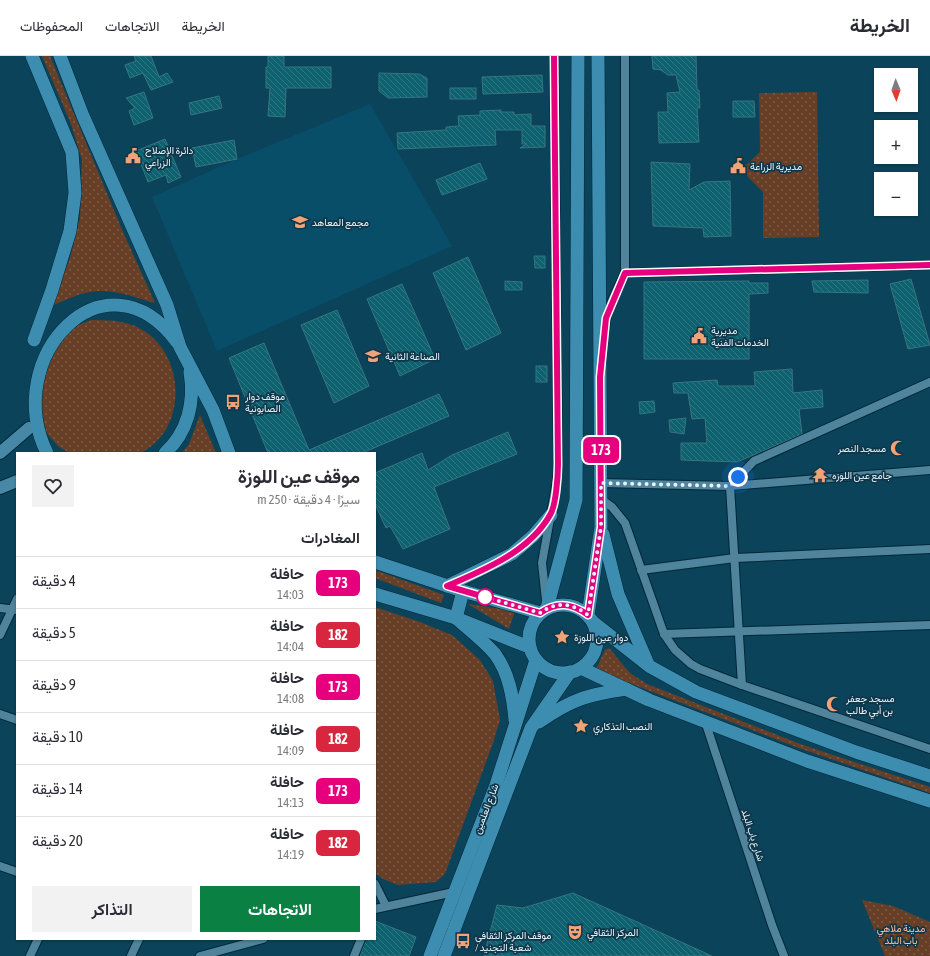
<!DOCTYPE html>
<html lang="ar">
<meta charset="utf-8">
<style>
body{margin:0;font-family:"Asap Condensed",Vazirmatn,sans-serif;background:#f2f2f3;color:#2b2b33;direction:rtl;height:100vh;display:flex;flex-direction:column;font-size:15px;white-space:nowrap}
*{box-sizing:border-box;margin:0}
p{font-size:13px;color:#7c7c81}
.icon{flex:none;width:22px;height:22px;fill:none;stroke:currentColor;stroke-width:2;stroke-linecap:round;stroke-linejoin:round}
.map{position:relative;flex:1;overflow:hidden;direction:ltr}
.drawer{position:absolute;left:16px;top:396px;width:360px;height:488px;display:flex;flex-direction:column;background:#fff;border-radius:0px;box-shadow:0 1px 3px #0004;direction:rtl}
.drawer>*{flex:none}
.badge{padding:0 8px;border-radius:6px;font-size:14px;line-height:26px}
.needle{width:26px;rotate:178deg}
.tools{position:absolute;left:874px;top:12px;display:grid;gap:8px}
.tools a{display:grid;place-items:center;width:44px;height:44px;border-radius:0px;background:#fff;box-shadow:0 1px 3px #0004;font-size:20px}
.you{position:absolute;width:20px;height:20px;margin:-10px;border:3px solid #fff;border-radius:50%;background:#1a73e8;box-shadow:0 0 0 6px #1a73e833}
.map>.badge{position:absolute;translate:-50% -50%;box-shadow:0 0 0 2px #fff}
h2{padding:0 16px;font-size:15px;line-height:36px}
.round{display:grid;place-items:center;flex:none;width:42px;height:42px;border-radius:0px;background:#f2f2f3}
.overview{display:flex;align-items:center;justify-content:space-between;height:68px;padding:0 16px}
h1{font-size:19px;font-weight:700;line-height:30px}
.button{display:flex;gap:8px;margin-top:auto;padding:8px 16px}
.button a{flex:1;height:46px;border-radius:0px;background:#0b8043;color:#fff;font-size:16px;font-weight:700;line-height:46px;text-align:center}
.button a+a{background:#f2f2f3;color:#2b2b33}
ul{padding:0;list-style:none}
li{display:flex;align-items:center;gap:12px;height:52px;padding:0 16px;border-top:1px solid #e1e1e2}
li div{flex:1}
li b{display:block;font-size:15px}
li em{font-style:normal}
li .badge{min-width:44px;font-weight:700;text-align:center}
header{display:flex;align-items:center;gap:24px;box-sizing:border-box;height:56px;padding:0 20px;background:#fff;border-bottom:1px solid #e1e1e2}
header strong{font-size:19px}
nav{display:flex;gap:22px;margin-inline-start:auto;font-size:14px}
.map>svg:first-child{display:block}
</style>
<header>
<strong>الخريطة</strong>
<nav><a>الخريطة</a><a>الاتجاهات</a><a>المحفوظات</a></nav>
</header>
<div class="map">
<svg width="930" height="900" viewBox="0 0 930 900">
<defs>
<pattern id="green-dots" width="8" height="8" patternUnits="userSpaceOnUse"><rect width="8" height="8" fill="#673f27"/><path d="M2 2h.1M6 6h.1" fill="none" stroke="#7d5b47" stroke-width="1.8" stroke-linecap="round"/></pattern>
<pattern id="building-back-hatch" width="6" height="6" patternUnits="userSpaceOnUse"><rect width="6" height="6" fill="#0e616e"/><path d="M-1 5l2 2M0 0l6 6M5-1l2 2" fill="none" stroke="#317884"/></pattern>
</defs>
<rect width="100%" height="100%" fill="#0b435a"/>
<!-- built -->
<path fill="#084e69" d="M370,48L452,190L217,295L152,141L237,103Z"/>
<!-- green -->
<g fill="url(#green-dots)">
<path d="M42,0H50L123,176L155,247C138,242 116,234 98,235C81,236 66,244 51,250L70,202L80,162L82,104L71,68Z"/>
<path d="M817,36L819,181L763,182V136L747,120L745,110L760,96L759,37Z"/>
<path d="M91,264C108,264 123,264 139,272C186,296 189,374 140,397H70L59,391L44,374L38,307L68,273Z"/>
<path d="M200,359L216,397H182L189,388Z"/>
<path d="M375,514L444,539L441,547L375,522Z"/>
<path d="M468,548L515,555L509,573Z"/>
<path d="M375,551L420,566L452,579L480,604L493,625L500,664L493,687L445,818L436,826L398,829L383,823L375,817Z"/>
<path d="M609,592L630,617L647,628L803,689L930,731V737L799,692L598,615L596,613L605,594Z"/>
<path d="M862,844L893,850L930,866V900H885Z"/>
</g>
<!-- building -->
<g fill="url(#building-back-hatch)" stroke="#367581">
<path d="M134,0H151L159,21L167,17L173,26L151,34L143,17L130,22L125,9L136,5Z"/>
<path d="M268,0H284V11H331V32H286L285,61L268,60L270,32H266V11H268Z"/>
<path d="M652,0H696L697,34H699L700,52H697L699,86L659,87L658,56H668L667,37L680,36L676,19H668L661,14L653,13Z"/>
<path d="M379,17L419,18L427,22V41L388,42L379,35Z"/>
<path d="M542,19L543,36L483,38L482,21Z"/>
<rect x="450" y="32" width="26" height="11"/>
<path d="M144,36L153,62L134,69L129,55L135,52L126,42Z"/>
<path d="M219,40L222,52L191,59L189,47Z"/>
<path d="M733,45H754L755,61H733Z"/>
<path d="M501,54V56H514V59L531,58V70H545V91L520,92L527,88H522V74H495L496,89L398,93L397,77L446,74V71L459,70L458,60L480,59V55Z"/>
<path d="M165,83L181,121L168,127L166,119L148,126L136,95Z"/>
<path d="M234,84L237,103L196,111L192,92Z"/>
<path d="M651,106L690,108L689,134L704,126L730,125L731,180L704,181L703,172L653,170Z"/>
<path d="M480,107L487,123L442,139L436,124Z"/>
<path d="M534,200H545V212H535Z"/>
<path d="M468,201L501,277L466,294L433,217Z"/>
<path d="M911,223L930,289L908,293L890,228Z"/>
<path d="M868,224V237L814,236L812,225Z"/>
<path d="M505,225L522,226V234H505Z"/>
<path d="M749,225V227H768V237L749,238V303H644V226Z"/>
<path d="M402,228L435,303L400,320L367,243Z"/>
<path d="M337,254L369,330L334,347L301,269Z"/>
<path d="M264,287L309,394L439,338L449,360L362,397H268L229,302Z"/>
<rect x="536" y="310" width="11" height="16"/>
<path d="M792,313L793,337L822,334L823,351L799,353L802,378L737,406L681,404V387H707L705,362L692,363L688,337H674L673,327L717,324L718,330H755L754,316Z"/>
<path d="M654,345L655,356L640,358L639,346Z"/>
<path d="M686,362L684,378L670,376L669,364Z"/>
<path d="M508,376L517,398L434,431L450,473L403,493L390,470L386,472L375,448V417L422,397L428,414L452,399Z"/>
<path d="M573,837L712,900H484L497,849L523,852Z"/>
<path d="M375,865L416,881L409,900H360L366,883H375Z"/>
</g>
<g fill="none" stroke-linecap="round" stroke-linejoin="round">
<defs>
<g id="street">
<path d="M625,217L930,209"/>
<path d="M605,271C607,252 617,234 625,217V0"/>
<path d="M601,427L730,430L930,414"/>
<path d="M601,443L612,451L625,467L664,578L675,594L691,608L700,613L742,629L930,693"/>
<path d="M641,514L735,502L930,493"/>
<path d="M546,544L542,507L557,424L558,408L554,0"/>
<path d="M0,552L17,554"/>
<path d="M664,578L930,569"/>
<path d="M0,579L17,543"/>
<path d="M742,629L730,430L754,405L930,326"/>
<path d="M0,658L17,664"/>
<path d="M705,665L772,869L784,900"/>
<path d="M0,810L17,816"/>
<path d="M375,828L386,850"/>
<path d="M375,853L454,836"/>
<path d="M30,900L38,883"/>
<path d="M131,900L139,883"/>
<path d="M200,900L263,883"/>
<path d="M354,900L361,883"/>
</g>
<g id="secondary">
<path d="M0,397L29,372"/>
<path d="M0,432L17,425"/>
</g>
<g id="primary">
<path d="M32,0L72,96L75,137L70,175L52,234L34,284"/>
<path d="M60,0L83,60L167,249L180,291L213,354L229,397"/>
<path d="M47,397C0,301 105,190 177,286"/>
<path d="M165,397C188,376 195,346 190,316"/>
<path d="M603,478L618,538L648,608"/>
<path d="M375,506L463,535L540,557"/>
<path d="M447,530L512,498L533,480L551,459"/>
<path d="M463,535L456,562C468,573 484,585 495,598C509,617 513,641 515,664"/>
<path d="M375,538L456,562L529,591"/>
<circle cx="563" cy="583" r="34"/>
<path d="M547,552L576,444L578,0"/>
<path d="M588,559L601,471L598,0"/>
<path d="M593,566L649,610L696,636L856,696L930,720"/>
<path d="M581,612L649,644L807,705L930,745"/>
<path d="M539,666C572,643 587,639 626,633"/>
<path d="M430,900L496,729L536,604"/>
<path d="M444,900L531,672L570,616"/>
</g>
</defs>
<!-- street casing -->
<use href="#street" stroke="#002839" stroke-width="10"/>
<!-- secondary casing -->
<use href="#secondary" stroke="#002839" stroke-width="14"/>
<!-- primary casing -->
<use href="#primary" stroke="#002839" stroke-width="14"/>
<!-- street -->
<use href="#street" stroke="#50839c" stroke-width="8"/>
<!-- secondary -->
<use href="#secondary" stroke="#4788a6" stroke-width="12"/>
<!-- primary -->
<use href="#primary" stroke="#3d8db0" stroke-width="13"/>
</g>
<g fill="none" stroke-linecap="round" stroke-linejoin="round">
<defs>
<path id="line" d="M554,0L558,408C558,419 556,450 550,459C529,496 484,514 447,530L540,557C557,545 572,547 588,559L601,471L600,321L603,292L606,262L625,217L930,209"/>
</defs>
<!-- line casing -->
<use href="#line" stroke="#fff" stroke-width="9"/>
<!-- line -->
<use href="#line" stroke="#e6007e" stroke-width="6"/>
<!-- walk -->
<path stroke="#e5f4fd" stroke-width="4" stroke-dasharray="0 7.2" d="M485,541L540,557C557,545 572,547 588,559L601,471V427L730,430L738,421"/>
</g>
<!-- icons -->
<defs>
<symbol id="civic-bare" viewBox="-9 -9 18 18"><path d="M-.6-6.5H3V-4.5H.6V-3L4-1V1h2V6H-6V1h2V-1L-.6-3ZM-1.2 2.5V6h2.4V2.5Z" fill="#efa376" stroke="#103749" stroke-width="2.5" paint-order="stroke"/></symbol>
<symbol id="school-bare" viewBox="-9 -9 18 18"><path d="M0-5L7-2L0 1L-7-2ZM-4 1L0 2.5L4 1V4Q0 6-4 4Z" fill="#efa376" stroke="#103749" stroke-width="2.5" paint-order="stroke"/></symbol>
<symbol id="bus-bare" viewBox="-9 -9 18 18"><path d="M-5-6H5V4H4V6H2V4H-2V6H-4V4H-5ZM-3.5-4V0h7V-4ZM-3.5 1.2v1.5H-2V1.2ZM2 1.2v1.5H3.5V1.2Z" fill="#efa376" stroke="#103749" stroke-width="2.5" paint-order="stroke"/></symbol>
<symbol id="mosque-bare" viewBox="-9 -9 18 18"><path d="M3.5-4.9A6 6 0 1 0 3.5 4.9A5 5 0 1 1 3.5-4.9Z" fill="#efa376" stroke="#103749" stroke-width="2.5" paint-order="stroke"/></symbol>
<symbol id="temple-bare" viewBox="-9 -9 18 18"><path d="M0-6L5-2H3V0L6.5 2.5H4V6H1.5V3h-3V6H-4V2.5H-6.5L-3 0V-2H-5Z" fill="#efa376" stroke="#103749" stroke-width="2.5" paint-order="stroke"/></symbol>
<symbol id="sight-bare" viewBox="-9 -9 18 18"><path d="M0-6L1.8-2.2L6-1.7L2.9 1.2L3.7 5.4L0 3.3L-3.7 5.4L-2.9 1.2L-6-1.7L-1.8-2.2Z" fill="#efa376" stroke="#103749" stroke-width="2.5" paint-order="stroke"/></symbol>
<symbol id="theatre-bare" viewBox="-9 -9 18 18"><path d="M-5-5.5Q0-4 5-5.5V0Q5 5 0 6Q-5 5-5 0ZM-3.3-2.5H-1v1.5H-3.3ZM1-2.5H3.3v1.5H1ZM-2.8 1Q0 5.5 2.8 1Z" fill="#efa376" stroke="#103749" stroke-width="2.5" paint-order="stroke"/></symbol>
</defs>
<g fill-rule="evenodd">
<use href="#civic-bare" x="122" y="89" width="22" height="22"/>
<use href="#civic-bare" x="727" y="99" width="22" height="22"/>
<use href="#school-bare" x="289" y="155" width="22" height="22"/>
<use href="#civic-bare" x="688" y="269" width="22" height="22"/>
<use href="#school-bare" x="362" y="289" width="22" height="22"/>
<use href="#bus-bare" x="222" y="335" width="22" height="22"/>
<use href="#mosque-bare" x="887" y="381" width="22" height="22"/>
<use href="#temple-bare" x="809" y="408" width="22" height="22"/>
<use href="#sight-bare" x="551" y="570" width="22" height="22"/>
<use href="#mosque-bare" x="823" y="637" width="22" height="22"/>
<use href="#sight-bare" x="570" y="659" width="22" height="22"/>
<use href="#theatre-bare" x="564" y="865" width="22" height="22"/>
<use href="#bus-bare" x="452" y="874" width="22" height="22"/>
</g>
<!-- markers -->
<circle fill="#fff" stroke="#e6007e" stroke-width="2" cx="485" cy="541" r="8"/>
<g text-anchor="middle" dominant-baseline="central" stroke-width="3.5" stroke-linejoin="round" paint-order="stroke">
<!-- poi labels -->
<g font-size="10" fill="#e5f4fd" stroke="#103749" text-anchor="start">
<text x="145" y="94">دائرة الإصلاح<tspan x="145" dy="12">الزراعي</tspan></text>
<text x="750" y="110">مديرية الزراعة</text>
<text x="312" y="166">مجمع المعاهد</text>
<text x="711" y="274">مديرية<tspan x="711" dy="12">الخدمات الفنية</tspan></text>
<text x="385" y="300">الصناعة الثانية</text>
<text x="245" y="340">موقف دوار<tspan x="245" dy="12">الصابونية</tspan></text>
<text x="886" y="392" text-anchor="end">مسجد النصر</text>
<text x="832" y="419">جامع عين اللوزه</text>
<text x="574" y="581">دوار عين اللوزة</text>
<text x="846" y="642">مسجد جعفر<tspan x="846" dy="12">بن أبي طالب</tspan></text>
<text x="593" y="670">النصب التذكاري</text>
<text x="587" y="876">المركز الثقافي</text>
<text x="475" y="879">موقف المركز الثقافي<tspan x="475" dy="12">/ شعبة التجنيد</tspan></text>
</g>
<!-- street labels -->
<g font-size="10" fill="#e5f4fd" stroke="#103749">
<text transform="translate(486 753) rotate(-69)">شارع العلمين</text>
<text transform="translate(753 779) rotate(72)">شارع باب البلد</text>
</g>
<!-- park labels -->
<g font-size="10" fill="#f6c1a2" stroke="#103749">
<text x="901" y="872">مدينة ملاهي<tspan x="901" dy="12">باب البلد</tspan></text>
</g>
</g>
</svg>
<div class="tools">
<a><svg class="needle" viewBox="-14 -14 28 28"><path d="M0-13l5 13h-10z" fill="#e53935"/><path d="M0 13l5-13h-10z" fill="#7c7c81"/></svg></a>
<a>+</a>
<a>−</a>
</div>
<div class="you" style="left:738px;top:421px"></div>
<b class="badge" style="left:601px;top:394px;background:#e6007e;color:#fff">173</b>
<section class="drawer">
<div class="overview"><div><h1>موقف عين اللوزة</h1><p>سيرًا · 4 دقيقة · 250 m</p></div><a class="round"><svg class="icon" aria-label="heart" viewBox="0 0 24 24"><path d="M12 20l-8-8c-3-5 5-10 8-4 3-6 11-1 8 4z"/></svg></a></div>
<h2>المغادرات</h2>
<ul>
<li><span class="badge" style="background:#e6007e;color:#fff">173</span><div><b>حافلة</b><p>14:03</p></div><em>4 دقيقة</em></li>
<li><span class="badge" style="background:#d7263d;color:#fff">182</span><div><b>حافلة</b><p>14:04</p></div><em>5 دقيقة</em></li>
<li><span class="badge" style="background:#e6007e;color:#fff">173</span><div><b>حافلة</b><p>14:08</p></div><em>9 دقيقة</em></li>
<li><span class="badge" style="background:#d7263d;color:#fff">182</span><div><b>حافلة</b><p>14:09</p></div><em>10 دقيقة</em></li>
<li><span class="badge" style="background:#e6007e;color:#fff">173</span><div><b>حافلة</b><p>14:13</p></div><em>14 دقيقة</em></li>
<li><span class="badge" style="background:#d7263d;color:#fff">182</span><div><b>حافلة</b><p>14:19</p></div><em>20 دقيقة</em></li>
</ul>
<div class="button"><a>الاتجاهات</a><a>التذاكر</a></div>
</section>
</div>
